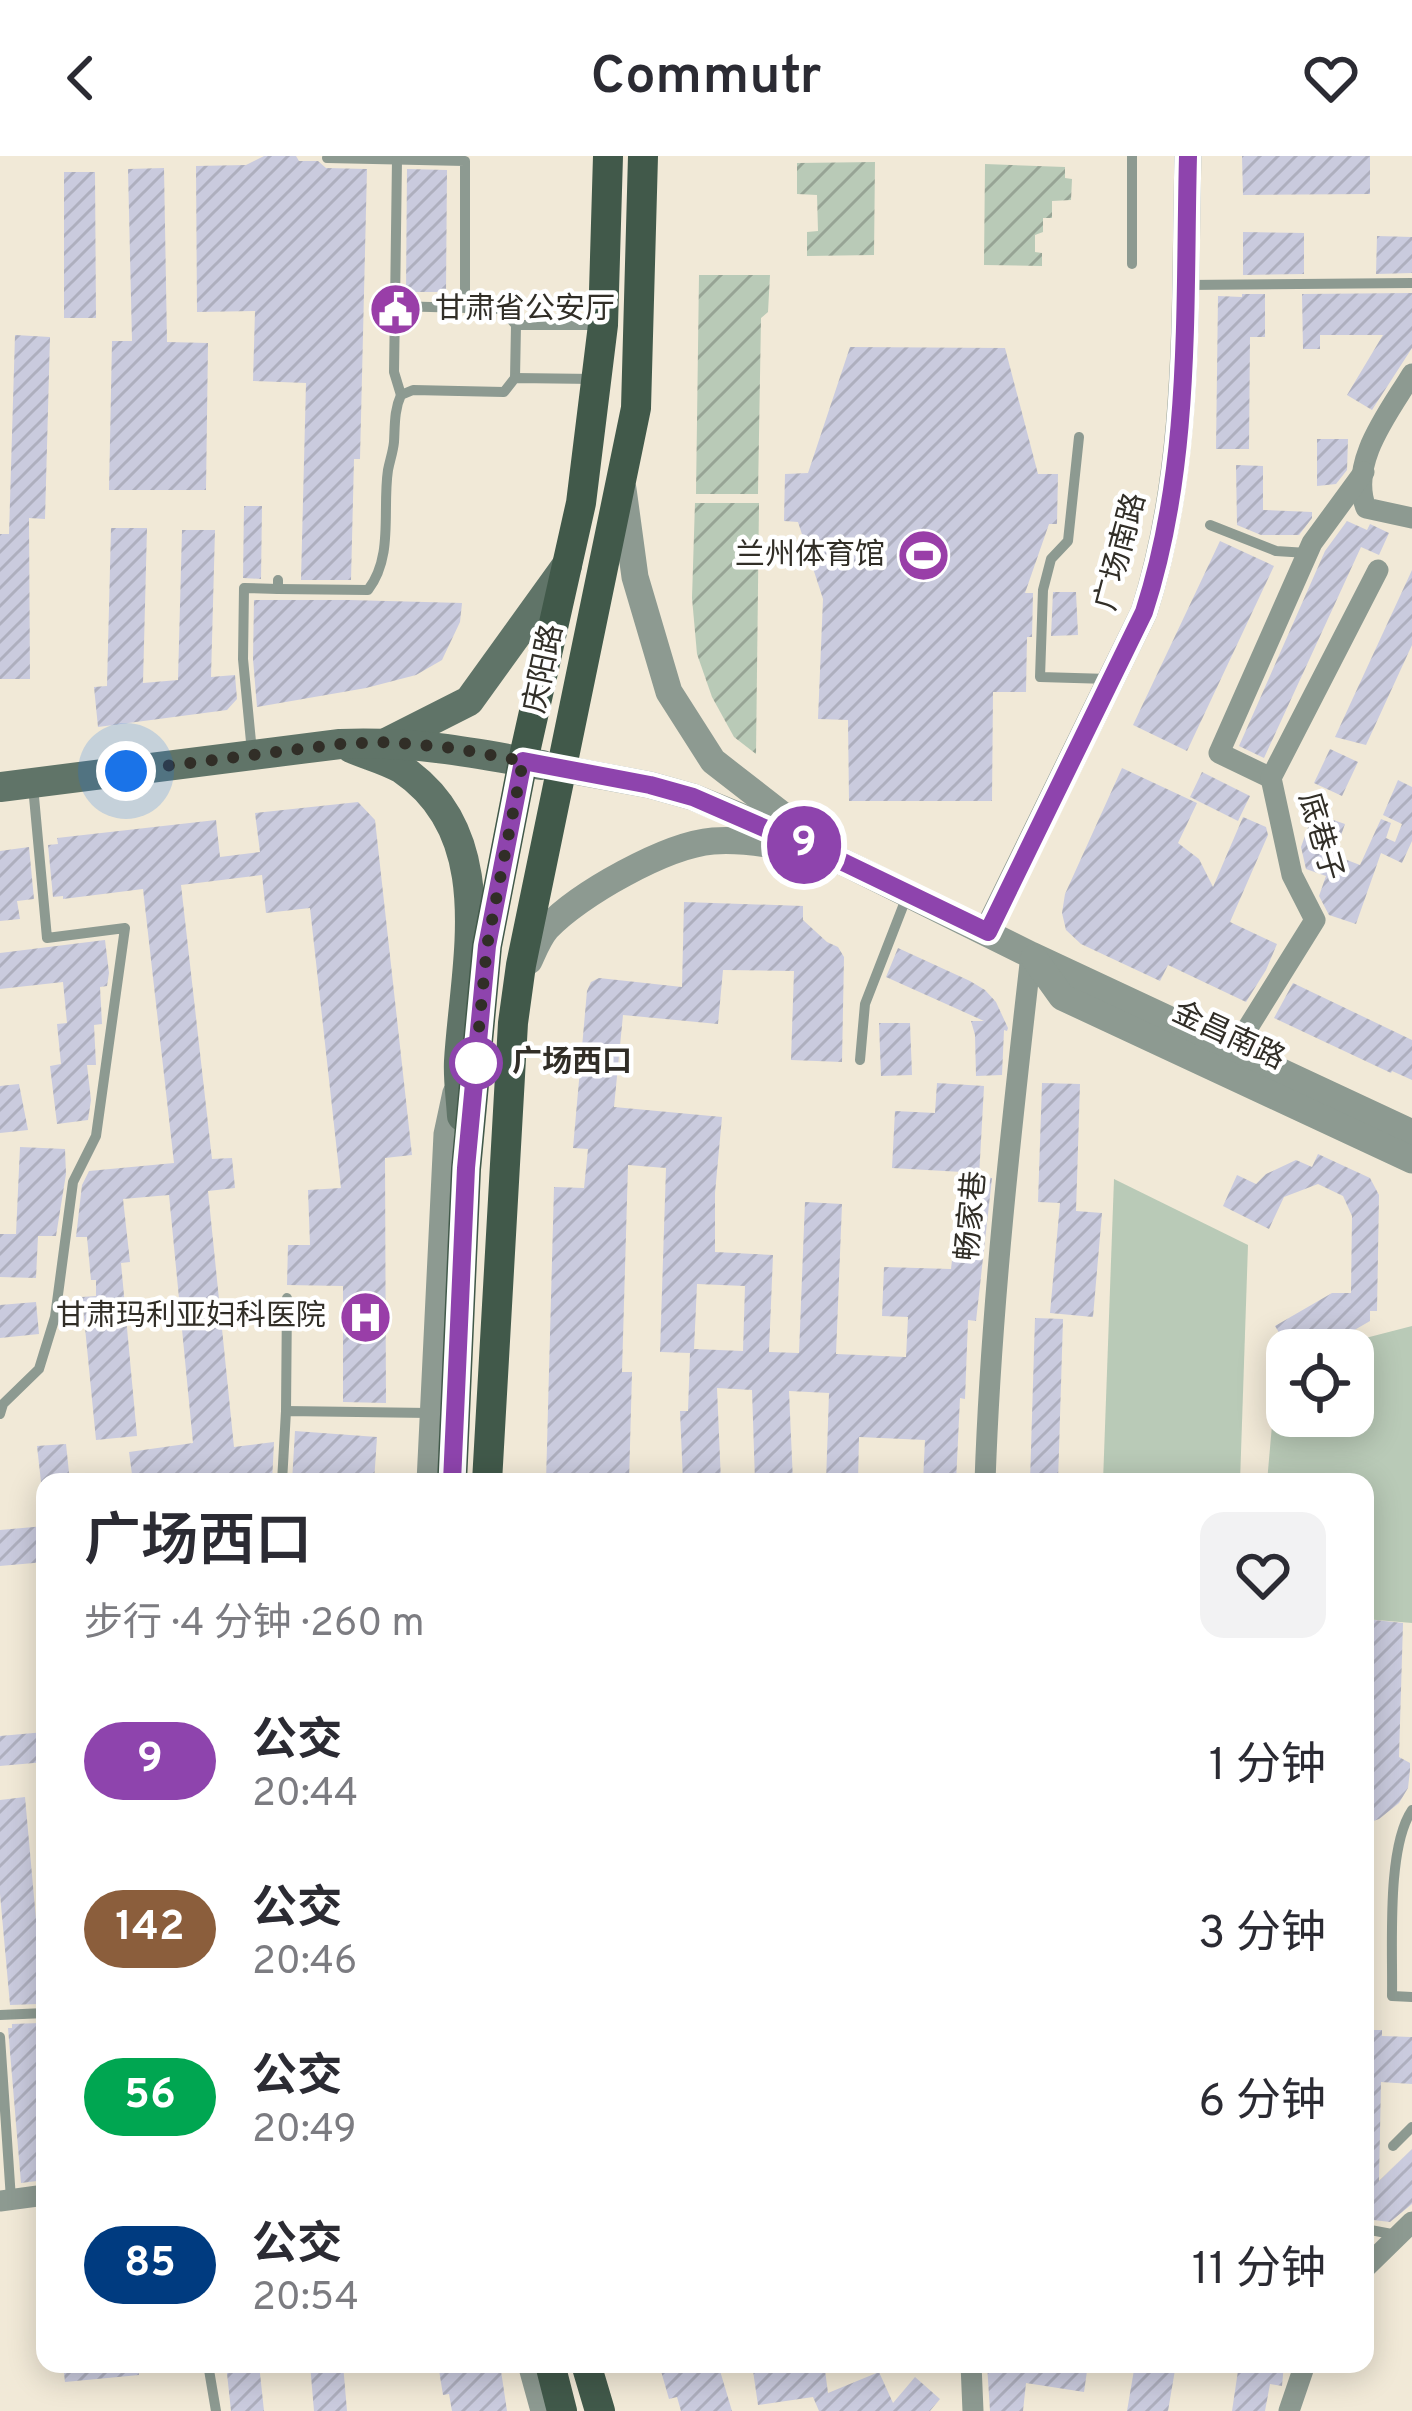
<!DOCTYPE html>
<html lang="zh">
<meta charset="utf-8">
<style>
body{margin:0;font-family:Overpass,"Noto Sans SC",sans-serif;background:#f2f2f3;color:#2b2b33;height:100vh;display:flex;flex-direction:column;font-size:45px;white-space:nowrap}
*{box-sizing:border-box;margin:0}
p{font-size:39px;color:#7c7c81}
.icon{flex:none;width:66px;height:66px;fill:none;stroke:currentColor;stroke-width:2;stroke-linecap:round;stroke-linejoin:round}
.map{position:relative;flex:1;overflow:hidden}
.panel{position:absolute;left:36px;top:1317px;width:1338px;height:900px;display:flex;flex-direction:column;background:#fff;border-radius:24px;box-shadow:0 6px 30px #0003}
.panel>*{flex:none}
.badge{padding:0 24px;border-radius:39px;font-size:42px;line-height:78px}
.tools{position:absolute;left:1266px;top:1173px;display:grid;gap:24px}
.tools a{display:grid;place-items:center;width:108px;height:108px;border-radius:24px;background:#fff;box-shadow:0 6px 30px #0003;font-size:60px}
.you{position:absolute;width:60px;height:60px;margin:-30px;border:9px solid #fff;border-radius:50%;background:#1a73e8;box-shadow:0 0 0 18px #1a73e833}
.map>.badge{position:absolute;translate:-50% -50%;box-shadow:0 0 0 6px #fff}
.round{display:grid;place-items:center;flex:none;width:126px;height:126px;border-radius:24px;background:#f2f2f3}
.overview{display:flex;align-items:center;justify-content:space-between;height:204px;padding:0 48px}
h1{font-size:57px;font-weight:600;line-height:90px}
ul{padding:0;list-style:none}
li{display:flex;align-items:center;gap:36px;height:168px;padding:0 48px}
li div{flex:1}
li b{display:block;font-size:45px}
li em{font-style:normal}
li .badge{min-width:132px;font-weight:700;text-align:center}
header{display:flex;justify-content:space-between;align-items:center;height:156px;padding:0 48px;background:#fff;font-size:54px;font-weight:600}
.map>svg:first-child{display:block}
</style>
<header><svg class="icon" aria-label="back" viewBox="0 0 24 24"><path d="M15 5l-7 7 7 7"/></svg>Commutr<svg class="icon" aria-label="heart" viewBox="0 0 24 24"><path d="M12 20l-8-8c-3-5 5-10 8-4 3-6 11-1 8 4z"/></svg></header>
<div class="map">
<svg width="1412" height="2255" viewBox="0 0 1412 2255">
<defs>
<pattern id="garden-furrows" width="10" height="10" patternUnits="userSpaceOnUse" patternTransform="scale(3)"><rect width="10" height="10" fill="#b9cab7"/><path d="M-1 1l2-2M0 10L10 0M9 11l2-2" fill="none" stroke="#97a495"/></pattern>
<pattern id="building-hatch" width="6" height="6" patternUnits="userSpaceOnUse" patternTransform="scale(3)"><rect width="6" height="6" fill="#cacbde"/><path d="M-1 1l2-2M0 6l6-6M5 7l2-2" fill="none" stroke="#aeafbe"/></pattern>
</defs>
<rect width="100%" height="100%" fill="#f1e9d7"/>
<!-- grass -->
<g fill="#b9cab7">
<path d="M1114,1023L1248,1089L1240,1326H1103Z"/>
<path d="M1412,1170V1467L1365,1463V1326H1267L1275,1235L1287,1224V1260H1353V1194H1336L1354,1185Z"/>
</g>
<!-- garden -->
<g fill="url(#garden-furrows)">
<path d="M875,6L874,99L807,100V76L818,75L817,39L797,38V7Z"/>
<path d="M985,8L1065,11V22L1072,23L1071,44L1052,45V62H1043V76L1035,79V96L1042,97V110L984,109Z"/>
<path d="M699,119H770L768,156L761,162L758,338H696Z"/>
<path d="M695,347H759L756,598L734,581L712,541L697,498L692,442Z"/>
</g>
<!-- building -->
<g fill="url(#building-hatch)" fill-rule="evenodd">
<path d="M264,0H296L299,5H318L326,12L367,13L360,303H354L351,424H301L306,227L253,225L255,155L197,156L196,10L246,9Z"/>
<path d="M1242,0H1370V38L1243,39Z"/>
<path d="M164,12L167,186L208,187L206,334H109L112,185H132L128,13Z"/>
<path d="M407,13L447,14L446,136H406Z"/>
<path d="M64,16H95L96,162H64Z"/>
<path d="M1243,76L1304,77V118L1243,119Z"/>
<path d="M1377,80L1412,81V117L1376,118Z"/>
<path d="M1412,137V192L1372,254L1347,239L1383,179H1320V193H1303L1302,138Z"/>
<path d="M1242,138H1265V181H1250L1249,293H1216L1218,140L1242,141Z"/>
<path d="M15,179L50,181L45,363L29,362L30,523H0V378H9Z"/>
<path d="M850,191L1005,192L1038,318H1058L1057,368H1049L1025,437H1033L1032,481H1027L1026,536H993L992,645H849L848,564L818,563L823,443L798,366L784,365L785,318L808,317Z"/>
<path d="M1317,283H1348L1347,314L1336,328L1317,330Z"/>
<path d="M1236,309L1263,310V354L1312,356V362L1299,379H1261L1237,369Z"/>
<path d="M244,350H262L261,423L243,422Z"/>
<path d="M1347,365L1367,374L1370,368L1389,377L1379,399L1361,391L1264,602L1239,590L1325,395Z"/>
<path d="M111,372H147L143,527L178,524L182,374H215L211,521L235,519L237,543L227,554L98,571L94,531L107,530Z"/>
<path d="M1220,385L1274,410L1187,595L1133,569Z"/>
<path d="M1412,414V489L1366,589L1335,581Z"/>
<path d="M1053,436H1076L1078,479L1051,480Z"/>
<path d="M254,444H350L462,447L460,466L442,504L416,519L366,532L257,551L253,503Z"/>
<path d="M1330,593L1358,606L1342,640L1314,627Z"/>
<path d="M1122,612L1197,647L1178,687L1199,703L1213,731L1243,661L1266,671L1268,679L1230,766L1277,788L1266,814L1246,846L1168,809L1160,825L1081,788L1066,774L1062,757L1065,738Z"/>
<path d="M1202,616L1250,640L1238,665L1190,641Z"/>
<path d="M1398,624L1412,631V685L1402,707L1381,697L1356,768L1329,759L1319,740L1326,720L1306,713L1301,691L1313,657L1345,668L1334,699L1360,709L1381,663L1391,667L1386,682L1395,686L1402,668L1383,659Z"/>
<path d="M358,646L375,664L412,999L385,1002L386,1247L343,1246V1130L287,1129L288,1089H310L308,1034L341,1032L310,752L266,757L262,719L181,729L212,1003L232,1002L235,1032L208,1035L234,1291L274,1286L272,1326H133L129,1296L193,1287L169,1039L123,1043L130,1106L121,1107L137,1280L96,1284L82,1141L96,1140V1124H91L87,1081H76L82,1029L89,1015L174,1007L143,733L63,743V740L53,741L48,689L58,688L57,682L216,664L220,701L260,696L255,657Z"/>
<path d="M29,691L34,743L17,745L20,763L0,765V695Z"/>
<path d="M684,746L803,750V764L827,786L838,791L844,801L842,906L791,904L794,815L723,814L718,868L623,859L614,951L722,961L715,1037V1096L773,1099L769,1196L799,1197L805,1046L842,1048L836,1198L906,1201L908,1161L882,1160L884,1111L951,1113L962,1016L892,1012L895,955L935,957L937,927L984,930L979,1021L992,1022L976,1165L968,1164L965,1243L960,1242L956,1326H923L925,1284L859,1281L858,1326H826L829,1237L789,1235L793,1326H755L752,1234L717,1232L721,1326H683L680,1255H688L690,1197L660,1196L666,1012L628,1009L622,1216H632L629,1326H546L554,1031L584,1032L588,993L573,992L587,835L591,826L599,822L682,831ZM697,1128L745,1130L743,1195L694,1193Z"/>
<path d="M105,784L109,817L107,830L100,831L102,868L94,869L96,909H87L91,944L88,964L57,968L50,910L61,908L57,868L67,867L63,826L0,833V797Z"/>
<path d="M898,792L970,825L985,834L996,846L1008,872L1007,875L1004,874L1002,919L976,920L975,879L971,865H984L886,821Z"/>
<path d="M1293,827L1412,884V924L1392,915L1391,917L1274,862Z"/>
<path d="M879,867H910L912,919L881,920Z"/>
<path d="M1042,927L1080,928L1076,1055L1102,1057L1093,1161L1050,1157L1060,1047L1038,1046Z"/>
<path d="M19,928L28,974L0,977V930Z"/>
<path d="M20,991L65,993L66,1018L56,1080H38L36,1122L0,1121V1078H16Z"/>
<path d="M1318,998L1370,1022L1379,1039L1377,1155H1370V1165L1320,1194H1290L1275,1170L1332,1137H1351L1352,1060L1343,1040L1318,1028L1284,1041L1269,1073L1223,1050L1237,1019L1256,1028L1266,1018L1296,1004L1312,1011Z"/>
<path d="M36,1146L39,1178L0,1182V1149Z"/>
<path d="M1035,1162L1063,1163L1058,1326H1030Z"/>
<path d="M295,1275L377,1281L374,1326H292Z"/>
<path d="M66,1288L70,1326H41L37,1290Z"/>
<path d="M45,1370V1406L0,1410V1374Z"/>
<path d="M1365,1463L1403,1467L1399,1601L1410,1607V1614L1408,1632L1399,1647L1379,1663L1365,1668Z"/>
<path d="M45,1576V1606L0,1610V1580Z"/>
<path d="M25,1641L43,1841H38V1848L10,1849L0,1738V1644Z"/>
<path d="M40,1867L45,1928V2024L21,2027L8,1872H12V1868Z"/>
<path d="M1365,1874H1382V1880L1412,1881V1928L1381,1926L1379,2025L1412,1993V2048L1390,2066L1365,2063V2038L1374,2029H1365Z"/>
<path d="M63,2208H138L139,2219L65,2226Z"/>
<path d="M226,2208H259L264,2255H231Z"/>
<path d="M310,2208H343L347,2255H314Z"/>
<path d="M438,2208H500L507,2255H452L449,2238L443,2239Z"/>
<path d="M659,2208H718L732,2255H681L677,2241L669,2243Z"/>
<path d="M752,2208H818L819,2215L825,2214L828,2237L879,2216L893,2247L915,2221L940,2243L930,2255H819L813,2241L758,2249Z"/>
<path d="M987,2208H1088L1084,2236L1026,2227L1023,2255H990Z"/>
<path d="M1135,2208H1176L1168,2255H1127Z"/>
<path d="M1239,2208H1284L1282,2230L1270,2228L1265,2255H1232Z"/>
</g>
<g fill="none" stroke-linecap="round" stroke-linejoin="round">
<!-- service -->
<g stroke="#8d9a91" stroke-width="10">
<path d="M327,2L465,5V151"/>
<path d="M397,3L395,150L502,153L516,169H599"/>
<path d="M1132,108V0"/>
<path d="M1187,129L1412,127"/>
<path d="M395,150L394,216L401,239"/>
<path d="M515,222L516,169"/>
<path d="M1079,281L1068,385L1051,403L1043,434L1040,521L1109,523"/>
<path d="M1210,369L1276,395L1307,397"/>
<path d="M278,433L368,434C394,400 382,354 388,314C390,304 393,296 394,286C395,270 394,254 401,239L413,234L504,236L515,222L594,223"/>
<path d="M252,596L243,503L244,432L278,433V424"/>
<path d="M860,904L865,848L907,740"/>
<path d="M286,1255L287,1142"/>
<path d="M0,1258L3,1248L39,1213L55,1161L73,1026L96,980L125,772L47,782L33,630"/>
<path d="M282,1326L286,1255L429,1257"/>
<path d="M1412,1654C1386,1692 1393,1793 1392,1840L1412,1841"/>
<path d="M0,1859L45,1857"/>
<path d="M0,1881L11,2043"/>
<path d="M1393,1990L1412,1971"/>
<path d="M1365,2073L1397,2079"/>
<path d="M208,2208L216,2255"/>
</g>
<!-- minor -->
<g stroke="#8d9a91" stroke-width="21">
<path d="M1412,218C1390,255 1348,306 1366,352L1412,362"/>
<path d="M1271,622L1219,597L1312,387L1364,316"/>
<path d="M1234,894L1315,764L1292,719L1271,622L1378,414"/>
<path d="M427,1326L444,978L453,936"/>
<path d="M985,1326C991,1150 1011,974 1031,799"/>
<path d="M0,2045L45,2039"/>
<path d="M1365,2112L1412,2066"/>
<path d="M528,2208L541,2255"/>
<path d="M971,2208L973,2255"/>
<path d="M1289,2255L1305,2208"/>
</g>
<!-- tertiary -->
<g stroke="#8d9a91" stroke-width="27">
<path d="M623,333L635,421L669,536L713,605L808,679"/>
<path d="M542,609L650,629L693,641L742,661L845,707L1031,799L1412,977"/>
<path d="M987,776L1144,456C1191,308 1184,153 1188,0"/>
<path d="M1034,802L1062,841L1412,1004"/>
<path d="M529,805C534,794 539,781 547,772C579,738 666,689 713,685C737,683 764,687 788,692"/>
</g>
<!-- secondary -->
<g stroke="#607468" stroke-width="30">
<path d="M388,586L469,545L567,409"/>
<path d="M351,592C367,599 387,604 402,613C500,679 465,806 459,905C458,923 461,942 462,960"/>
<path d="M0,631L340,588C413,585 471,596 542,609"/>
</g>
<!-- primary -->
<g stroke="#41594a" stroke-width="30">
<path d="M452,1326L466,1013L487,790L523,605L581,347L603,169L608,0"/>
<path d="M487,1326L513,867L521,809L636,252L643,0"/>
<path d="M550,2208L562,2255"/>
<path d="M586,2208L600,2255"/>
</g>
</g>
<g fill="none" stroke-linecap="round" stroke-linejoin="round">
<defs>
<path id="line" d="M452,1326L466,1012L487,790L523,605L650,629L693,641L845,707L988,776L1144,456C1192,308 1184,153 1188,0"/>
</defs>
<!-- line casing -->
<use href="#line" stroke="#fff" stroke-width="27"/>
<!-- line -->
<use href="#line" stroke="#8e44ad" stroke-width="18"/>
<!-- walk -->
<path stroke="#312e27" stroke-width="12" stroke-dasharray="0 21.6" d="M126,615L340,588L388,586L453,592L523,605L487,790L474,923L476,907"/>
</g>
<!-- icons -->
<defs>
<symbol id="civic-disc" viewBox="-11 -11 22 22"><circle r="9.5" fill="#993ea8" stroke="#fff"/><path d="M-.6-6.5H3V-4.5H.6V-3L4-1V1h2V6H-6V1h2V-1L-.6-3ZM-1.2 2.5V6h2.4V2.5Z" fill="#fff"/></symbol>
<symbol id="stadium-disc" viewBox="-11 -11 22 22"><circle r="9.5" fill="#993ea8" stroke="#fff"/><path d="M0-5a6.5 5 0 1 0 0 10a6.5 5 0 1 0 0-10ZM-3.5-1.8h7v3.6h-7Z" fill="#fff"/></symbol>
<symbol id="hospital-disc" viewBox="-11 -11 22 22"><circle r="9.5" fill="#993ea8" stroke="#fff"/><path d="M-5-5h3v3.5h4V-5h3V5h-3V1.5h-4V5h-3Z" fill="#fff"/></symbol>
</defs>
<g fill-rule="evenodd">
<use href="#civic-disc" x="366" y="124" width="59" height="59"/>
<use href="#stadium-disc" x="894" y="370" width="59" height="59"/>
<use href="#hospital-disc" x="336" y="1132" width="59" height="59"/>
</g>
<!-- markers -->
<circle fill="#fff" stroke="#8e44ad" stroke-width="6" cx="476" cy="907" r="24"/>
<g text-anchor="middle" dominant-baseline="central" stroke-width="9" stroke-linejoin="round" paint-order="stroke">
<!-- poi labels -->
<g font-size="30" fill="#312e27" stroke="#fff" text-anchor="end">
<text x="435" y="154" text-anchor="start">甘肃省公安厅</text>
<text x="885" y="400">兰州体育馆</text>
<text x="326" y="1161">甘肃玛利亚妇科医院</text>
</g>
<!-- street labels -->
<g font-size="30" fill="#312e27" stroke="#fff">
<text transform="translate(1122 396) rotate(-75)">广场南路</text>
<text transform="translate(545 513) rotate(-78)">庆阳路</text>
<text transform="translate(1319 681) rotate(74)">底巷子</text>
<text transform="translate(1228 881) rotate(25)">金昌南路</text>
<text transform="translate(973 1060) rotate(-85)">畅家巷</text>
</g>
<!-- stop labels -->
<g font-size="30" font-weight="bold" fill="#312e27" stroke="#fff" text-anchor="start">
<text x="512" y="907">广场西口</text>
</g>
</g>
</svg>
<div class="tools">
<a><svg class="icon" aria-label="locate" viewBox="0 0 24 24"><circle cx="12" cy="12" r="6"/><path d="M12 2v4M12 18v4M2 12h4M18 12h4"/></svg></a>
</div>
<div class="you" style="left:126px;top:615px"></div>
<b class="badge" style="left:804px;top:689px;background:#8e44ad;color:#fff">9</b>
<section class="panel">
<div class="overview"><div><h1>广场西口</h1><p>步行 · 4 分钟 · 260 m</p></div><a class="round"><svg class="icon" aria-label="heart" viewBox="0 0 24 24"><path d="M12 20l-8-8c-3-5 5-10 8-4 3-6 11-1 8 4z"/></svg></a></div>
<ul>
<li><span class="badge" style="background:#8e44ad;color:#fff">9</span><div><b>公交</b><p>20:44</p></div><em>1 分钟</em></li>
<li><span class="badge" style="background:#8b5e3c;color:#fff">142</span><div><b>公交</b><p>20:46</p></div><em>3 分钟</em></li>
<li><span class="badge" style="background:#00a651;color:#fff">56</span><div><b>公交</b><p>20:49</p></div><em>6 分钟</em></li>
<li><span class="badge" style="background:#003b80;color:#fff">85</span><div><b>公交</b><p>20:54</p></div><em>11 分钟</em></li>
</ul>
</section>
</div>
